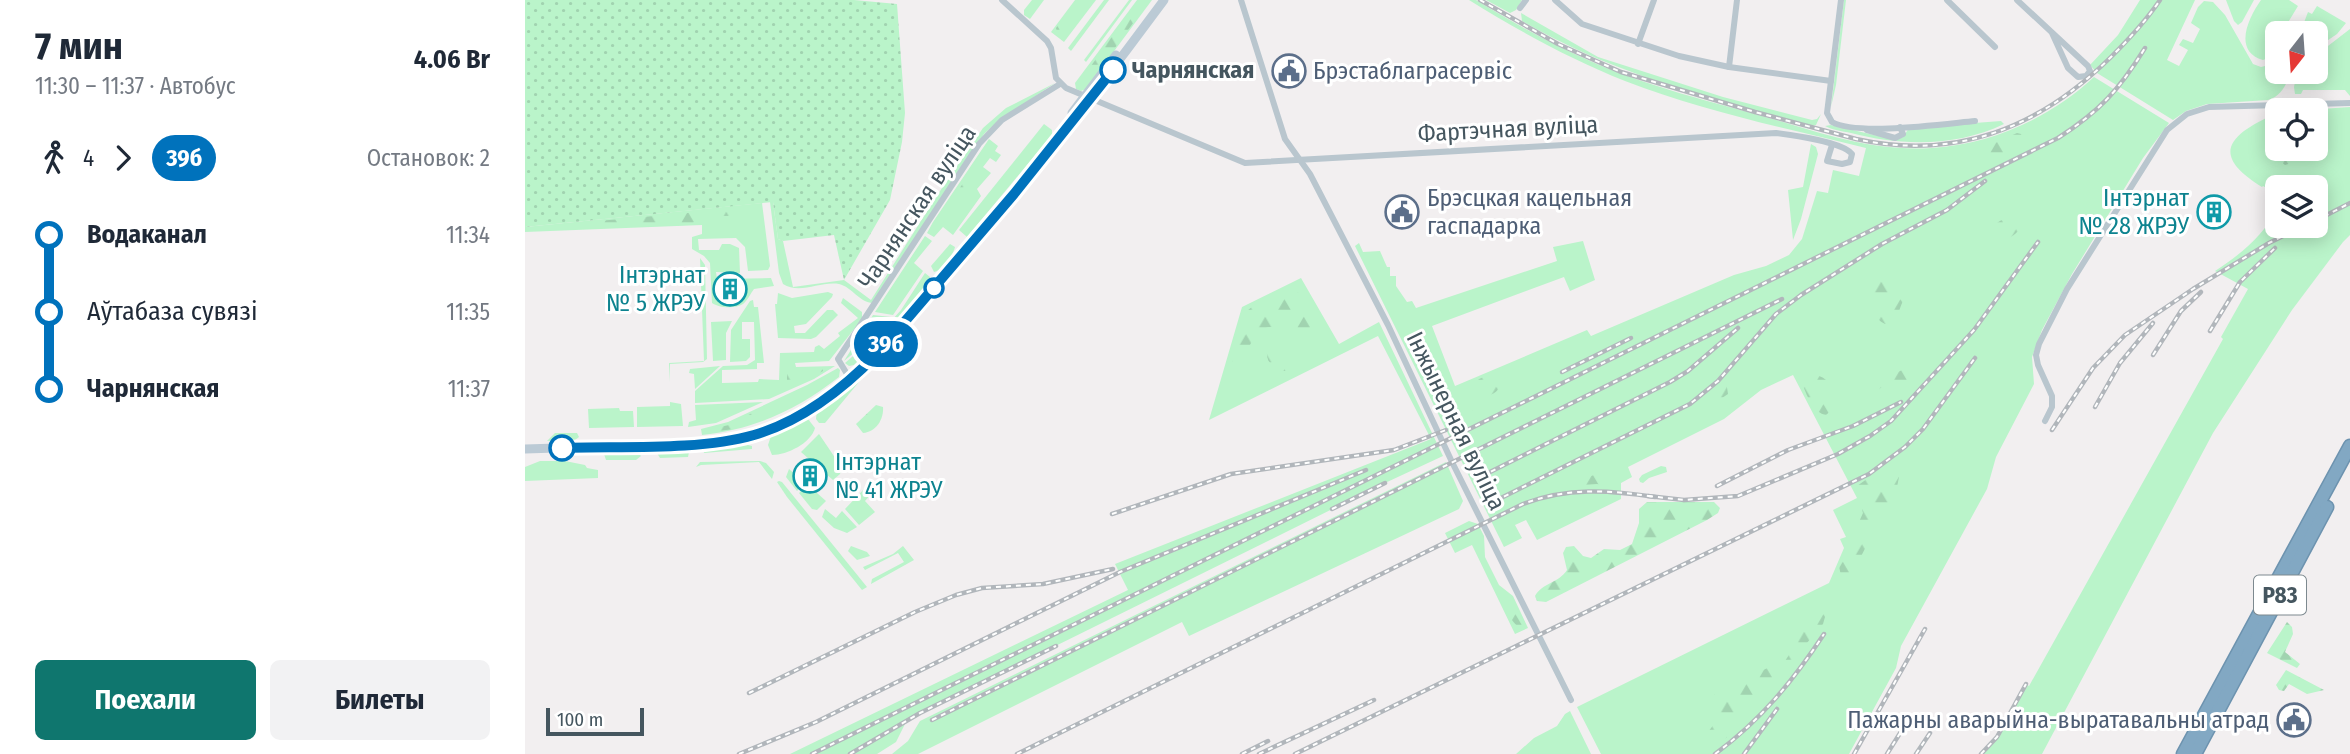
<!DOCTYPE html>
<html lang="ru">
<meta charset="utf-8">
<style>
body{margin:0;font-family:"Fira Sans Condensed",sans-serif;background:#f2f2f3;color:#1f2937;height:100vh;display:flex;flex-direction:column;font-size:26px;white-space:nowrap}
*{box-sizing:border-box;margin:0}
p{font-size:23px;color:#747a83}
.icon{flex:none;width:38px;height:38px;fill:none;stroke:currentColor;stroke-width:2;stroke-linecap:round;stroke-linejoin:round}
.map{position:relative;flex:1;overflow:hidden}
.side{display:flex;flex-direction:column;background:#fff;width:525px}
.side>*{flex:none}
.badge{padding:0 14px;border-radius:23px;font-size:24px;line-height:46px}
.needle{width:46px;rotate:197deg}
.tools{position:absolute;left:1740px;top:21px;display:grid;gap:14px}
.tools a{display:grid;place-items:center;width:63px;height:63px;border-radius:10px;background:#fff;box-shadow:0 4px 18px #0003;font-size:35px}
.scale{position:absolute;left:21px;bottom:18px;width:98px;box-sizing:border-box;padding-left:7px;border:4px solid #45565f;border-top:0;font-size:19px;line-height:24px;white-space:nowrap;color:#45565f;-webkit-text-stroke:5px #fff;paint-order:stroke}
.map>.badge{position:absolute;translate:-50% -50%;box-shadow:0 0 0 4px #fff}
.legs{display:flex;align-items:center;gap:10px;height:77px;padding:0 35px;font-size:23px}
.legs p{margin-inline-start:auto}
.overview{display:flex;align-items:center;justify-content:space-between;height:119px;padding:0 35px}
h1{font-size:38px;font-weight:700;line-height:52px}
.cta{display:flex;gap:14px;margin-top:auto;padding:14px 35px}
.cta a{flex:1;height:80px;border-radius:10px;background:#0f766e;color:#fff;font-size:28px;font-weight:700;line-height:80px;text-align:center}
.cta a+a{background:#f2f2f3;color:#1f2937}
ul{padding:0 35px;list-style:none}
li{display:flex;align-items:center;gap:24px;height:77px;font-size:26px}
li i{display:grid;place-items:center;width:10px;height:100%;margin:0 9px;background:currentColor}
li i::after{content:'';width:18px;height:18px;margin:-9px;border:5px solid;border-radius:50%;background:#fff}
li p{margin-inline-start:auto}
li:first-child i{background:linear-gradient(#0000 50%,currentColor 0)}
li:last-child i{background:linear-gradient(currentColor 50%,#0000 0)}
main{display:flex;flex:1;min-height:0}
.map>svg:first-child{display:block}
</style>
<main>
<section class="side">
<div class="overview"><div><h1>7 мин</h1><p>11:30 – 11:37 · Автобус</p></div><b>4.06 Br</b></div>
<div class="legs"><svg class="icon" aria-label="walk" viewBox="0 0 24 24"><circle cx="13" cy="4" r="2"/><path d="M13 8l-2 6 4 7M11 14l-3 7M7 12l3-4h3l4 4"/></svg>4<svg class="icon" aria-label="forward" viewBox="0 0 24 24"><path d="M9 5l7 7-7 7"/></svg><b class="badge" style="background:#0072bc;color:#fff">39б</b><p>Остановок: 2</p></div>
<ul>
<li><i style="color:#0072bc"></i><b>Водаканал</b><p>11:34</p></li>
<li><i style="color:#0072bc"></i><span>Аўтабаза сувязі</span><p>11:35</p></li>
<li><i style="color:#0072bc"></i><b>Чарнянская</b><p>11:37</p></li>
</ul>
<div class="cta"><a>Поехали</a><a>Билеты</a></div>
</section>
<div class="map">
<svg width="1825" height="754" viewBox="0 0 1825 754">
<defs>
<pattern id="forest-firs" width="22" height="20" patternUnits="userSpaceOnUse" patternTransform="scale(1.75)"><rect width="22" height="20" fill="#baf4ca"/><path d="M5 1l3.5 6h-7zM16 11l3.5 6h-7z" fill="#a1d3b0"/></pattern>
<pattern id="garden-dots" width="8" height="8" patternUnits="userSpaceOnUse" patternTransform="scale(1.75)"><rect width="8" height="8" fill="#baf4ca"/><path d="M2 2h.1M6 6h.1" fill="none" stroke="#a1d3b0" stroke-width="1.8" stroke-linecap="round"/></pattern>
</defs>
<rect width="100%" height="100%" fill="#f2eff0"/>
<!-- grass -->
<g fill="#baf4ca">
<path d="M507,0H519L505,19L499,15V10Z"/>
<path d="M550,0H571L539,42L526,32Z"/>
<path d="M579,0H584L546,51L543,48Z"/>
<path d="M604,0H607L561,62L559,60Z"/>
<path d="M612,0H627L561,89L556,91L551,89L550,83Z"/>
<path d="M944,0H951C987,22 1024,43 1063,60C1123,87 1188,102 1251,120C1301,135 1353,152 1407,148C1467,144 1525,118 1569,77L1644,123L1618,158L1547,274L1517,330L1507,357L1509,384L1471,457L1462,489L1376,646L1371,668L1324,754H1076L1052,707L1304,583L1319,548L1315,539L1321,537L1308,510L1332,498L1268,375L1236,390L1199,419L1103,467L1107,477L1096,483V499L1012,540L1001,520L990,525L997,538L979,547L830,246L834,243L838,252L855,251L862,267H865V276H871V286L882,302L887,301L891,308L1032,261L1028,247L1058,241L1070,280L1045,291L1039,277L907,326L930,386L1062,330L1066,336L1209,275L1241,266L1264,255L1277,239L1292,191L1303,193L1308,170L1334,176L1341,148C1260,128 1177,111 1100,81C1045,59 994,31 944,0Z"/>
<path d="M961,0H997L991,10L985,13Z"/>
<path d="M1319,0H1321L1311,85L1306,107Z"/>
<path d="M1615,0H1670L1642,60L1654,66L1663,50L1654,45L1658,39L1668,43L1675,29L1666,23L1673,7L1679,1L1688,2L1700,15L1728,64L1736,67L1752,63V72H1766C1761,85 1757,96 1743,100L1682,104L1661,111L1648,120L1572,73L1565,65L1593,35Z"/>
<path d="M1701,0H1729L1717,22L1713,25L1709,21Z"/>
<path d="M1736,0H1764L1773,6L1759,29L1764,33H1752V55L1738,60C1707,51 1724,17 1736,0Z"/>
<path d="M1792,6L1821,23L1812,34L1790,49V33H1775L1783,12L1787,14Z"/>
<path d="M996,13L1073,57L1198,97L1287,120L1292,119L1296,114L1291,125L1286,126C1186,99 1086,73 997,21Z"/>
<path d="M1825,29V96L1820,90H1778L1776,94H1770L1769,87L1772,72H1790V56Z"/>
<path d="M530,83L473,121L459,134L348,303C335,303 327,287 314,284C295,281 275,295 258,284L254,273L245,202H248L253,239L258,241L268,287L319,280L346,300L413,194L458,128L481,108Z"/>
<path d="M1825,107V235L1818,242L1767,310L1688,433L1517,754H1456L1472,737L1501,684L1504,686L1698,339L1696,337L1723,289L1690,271C1715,255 1739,235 1752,209V226H1790V187H1752V193L1738,186L1737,187C1683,154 1705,134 1752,113V149H1790V110H1782Z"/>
<path d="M1476,121L1479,124C1432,147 1375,146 1326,133C1317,131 1307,130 1300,126L1306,125L1371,140L1378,137L1384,128Z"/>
<path d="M519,124L527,130V135L442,237L434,230Z"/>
<path d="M464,139L473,146L470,151L476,155L471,162L465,158L458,167L466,173L452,189L456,196L428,235L418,227L409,237L402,233L408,222Z"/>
<path d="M1286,144L1291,147L1293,154L1276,219L1268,240L1263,190L1278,187Z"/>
<path d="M237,203L245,266L243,270L223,271L220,247L211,238L173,239L174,250H194L197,244H205L214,248L215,273L191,272L192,279L246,278L249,286L229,289C226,293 222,301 218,304C210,309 194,308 187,303L185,263L179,256L167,249V237L177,234V225L0,232V227Z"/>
<path d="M400,236L407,241L389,263L398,271L368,315L350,312Z"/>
<path d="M425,244L430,247C428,256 417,271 409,272L406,266Z"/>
<path d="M175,258L180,265L182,359L178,362L145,364L144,382V363L179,361Z"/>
<path d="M400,273L405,277V281L361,332L358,330L376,310Z"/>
<path d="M776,278L814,344L854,322L918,456L860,483L395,713L380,724L371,742L352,754H265L603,590L590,564L906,439L853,336L684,420L717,307Z"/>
<path d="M303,292L308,294L307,297L281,324L269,326L270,333H280L302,310H308L313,315L291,337L286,339L253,338L250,304H252L253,293L267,298Z"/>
<path d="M318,298L337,312V319L304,361L270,363L271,367L310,366L289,379L244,399L170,403V391L198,366L222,365L230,360L229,322H217V339H225V357L221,361L205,362L206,330L225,301L228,300L229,307H233L239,363H232V369L197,370V383L233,382L234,379L254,380L255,353L289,352L290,347L294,345L299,349L315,336L313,333L333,318L316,303Z"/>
<path d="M348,315L366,317L347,338L319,361Z"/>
<path d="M207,321L201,333V360L188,361L186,322Z"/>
<path d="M356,332L359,334L329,365L324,366L320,363Z"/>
<path d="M353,359L300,423H294L291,419L292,409Z"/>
<path d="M195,366L170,389L169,374L164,373L165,369Z"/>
<path d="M313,368L315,370L314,377C272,410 230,429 177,435L176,429L203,422L282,385Z"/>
<path d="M145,402L156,404L158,426L112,427V407L145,406Z"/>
<path d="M238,402L191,423L163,427L164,422L171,420L170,405Z"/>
<path d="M94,408L95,411H108L109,427L64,428L63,409Z"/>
<path d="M278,419H283L290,428C286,443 262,455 247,455L243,445L246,436Z"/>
<path d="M30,433H52L54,437L50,440L22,441Z"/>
<path d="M294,434L317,468L315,474L308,480L276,452Z"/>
<path d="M223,445L227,446V449L179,453L178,448Z"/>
<path d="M159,449L164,452L163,457L135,458L132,453H121L124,450Z"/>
<path d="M83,451H111L116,456L111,460H81L79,454Z"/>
<path d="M15,461H40L60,465L62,468L73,470V478L0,481V467Z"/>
<path d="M235,461L241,463L249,472L247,479L234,462L176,465L171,467L175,462Z"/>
<path d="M921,462L938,501L934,509L664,636L657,622L393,754H367L383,741L395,721Z"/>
<path d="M264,469L280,483L272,491L261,477Z"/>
<path d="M254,481L257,482L342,587L337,590L262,497L252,482Z"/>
<path d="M283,485L301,501L292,510L287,509L274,493Z"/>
<path d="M341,487L347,493L340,501L350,512L334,525L320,509Z"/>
<path d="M300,509L311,518L317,511L332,527L322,533L309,528L297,517Z"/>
<path d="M944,521L953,524L959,536L960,557L974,585L988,596L1003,628L990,634L947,545L930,553L920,533Z"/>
<path d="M326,546L342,552L345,556L332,560L323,551Z"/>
<path d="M378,546L389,560L346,584L347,579L379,562L373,553L340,570L338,567L368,554Z"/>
<path d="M1045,711L1066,754H991L1009,738L1032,726L1040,714Z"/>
</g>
<!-- forest -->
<g fill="url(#forest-firs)">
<path d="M613,0H625L562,86L555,87L556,80Z"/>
<path d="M544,16L549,20L548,27L538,32H532L531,28L539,18Z"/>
<path d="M1492,133L1496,134L1499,140C1495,151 1470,161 1460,157L1458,154L1461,147Z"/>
<path d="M1754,149C1767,149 1784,145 1786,161L1781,165L1769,162L1760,165L1755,161Z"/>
<path d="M446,172L450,173V176L434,203L428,204L427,199Z"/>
<path d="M1492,205L1498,208C1503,225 1491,237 1475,242L1462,239L1460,235L1461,230C1470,224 1475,220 1485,217L1488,208Z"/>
<path d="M219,207L225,209L222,215L199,216L196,214L199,209Z"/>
<path d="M174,212L180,214L181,218L162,225L64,228L59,226L62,222Z"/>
<path d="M1352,274L1359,276L1365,291L1378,301C1373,311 1373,324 1360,324C1348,318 1351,311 1350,300L1340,293L1337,286L1338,281Z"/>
<path d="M768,290C786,296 813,342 778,343C771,340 766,334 759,331C732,316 726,347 716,362H708C705,354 707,348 710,341C712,332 714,322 719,315C728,302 753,291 768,290Z"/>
<path d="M353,318L358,322L356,327L332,349H329L328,346L345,328L348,321Z"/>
<path d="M749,346L764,353L770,362L768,368L760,371C750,369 741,363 742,352Z"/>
<path d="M1385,366L1391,371L1387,379L1359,385L1342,400L1337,397V389L1353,384L1363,369L1373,372Z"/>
<path d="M294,367L298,368V371L275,384L268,385L262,381V374L270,369Z"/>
<path d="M1291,375C1305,378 1311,393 1310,407L1301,415C1289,413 1282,397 1278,385L1282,378Z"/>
<path d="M961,376H970L975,387C969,396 958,399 949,393C946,383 953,379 961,376Z"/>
<path d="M1201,381L1203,394L1191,402C1188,395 1193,382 1201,381Z"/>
<path d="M930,399L944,402L948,410C941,417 927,424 918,422L915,416Z"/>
<path d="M351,405L358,407C359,419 351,432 338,433L331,424Z"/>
<path d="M231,411L241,413L240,419L209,429L178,433L181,430L204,425Z"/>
<path d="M1136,466L1141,467L1142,472L1124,478L1118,483L1115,482L1114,479L1117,475Z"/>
<path d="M1366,468L1374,477L1372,487L1331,566L1325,573L1316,576L1314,566L1338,513L1332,494V486L1356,469Z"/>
<path d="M1069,475L1086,479L1089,484L1083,487L1072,484L1060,485L1058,481L1060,478Z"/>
<path d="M1122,502H1189L1195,508L1193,513L1182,520L1021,602L1012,601L1010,596C1017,583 1034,583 1042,570L1038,553L1041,547L1049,546L1058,556L1066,558L1079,549L1095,550L1107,544L1114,523V509Z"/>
<path d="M1309,586L1314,587L1315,592L1304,603L1298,624L1276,650L1269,667L1262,670L1260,661L1273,641L1281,618L1296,604Z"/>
<path d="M982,595L987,598L1000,623L998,629C987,626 978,606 979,596Z"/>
<path d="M1762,622L1767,627L1768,634L1760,652L1775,664L1772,668L1742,653Z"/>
<path d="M1245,667L1252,669L1254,678L1246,694L1196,743L1187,745L1181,742C1179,732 1187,730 1190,721C1193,711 1187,701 1190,691Z"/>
<path d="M1761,670L1799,690L1782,694L1764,684L1759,691L1754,690L1751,685Z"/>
</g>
<!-- garden -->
<path fill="url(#garden-dots)" d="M0,0H329L372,4L380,113L377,142L365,200L319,280L309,235L258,241L253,239L248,202L0,227Z"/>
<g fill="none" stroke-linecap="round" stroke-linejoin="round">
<defs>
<g id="highway">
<path d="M1658,754L1825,446"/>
<path d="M1670,754L1802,507"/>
</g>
</defs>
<!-- highway casing -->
<use href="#highway" stroke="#6d93af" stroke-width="15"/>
<!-- street -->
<g stroke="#b9c6ce" stroke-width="6">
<path d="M477,0L522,41L526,48L531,78L541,88L720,163L1251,133C1267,135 1318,142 1327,154L1325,162L1317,164L1302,161L1307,145"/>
<path d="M716,0L760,139L785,174L863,325L927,462L1046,700"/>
<path d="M1030,0L1057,24L1154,56L1204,67L1306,81"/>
<path d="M1316,0L1302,113L1307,122C1332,136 1418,124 1450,121"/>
<path d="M1422,0L1470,47"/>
<path d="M1492,0L1563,66L1565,71L1561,76L1553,77L1543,68L1527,33"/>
<path d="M995,8L1001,0"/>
<path d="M1113,44L1129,0"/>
<path d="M1204,67L1212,0"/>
<path d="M1342,130L1370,138L1378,134L1375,127"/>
<path d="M325,379L313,359L454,144L477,120L535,84"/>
<path d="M1520,421L1527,407V396L1513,365L1511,355L1514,344L1542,289L1642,130L1662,114L1684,107L1825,103"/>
</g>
<!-- secondary -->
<g stroke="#bbcad5" stroke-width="9">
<path d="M547,113L591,55"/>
<path d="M0,449C42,448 84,446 127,445C164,444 201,444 237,432C320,405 374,328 429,265C503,179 572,91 639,0"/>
</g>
<!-- highway -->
<use href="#highway" stroke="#82a8c3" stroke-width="12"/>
<defs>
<g id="rail">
<path d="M955,0L1033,44L1096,72L1230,112L1331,139C1431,161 1514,128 1586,57C1604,39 1621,21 1635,0"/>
<path d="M1790,221L1825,203"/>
<path d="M1685,331L1715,282L1750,248"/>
<path d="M1628,355L1656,311L1676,292"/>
<path d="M1037,372L1106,338"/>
<path d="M1570,407L1595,363L1628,323"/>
<path d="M1527,430L1568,368L1600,335L1668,289L1744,243L1778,226"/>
<path d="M957,476L1145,382L1163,371L1213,328"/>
<path d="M1192,486L1263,450L1328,426L1376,402"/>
<path d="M1123,496L1159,500L1213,496L1313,454L1345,436L1366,421L1449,330L1513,242"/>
<path d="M970,501L1165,404L1193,381L1251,314L1276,295L1357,244L1422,210L1460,181"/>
<path d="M807,509L860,483"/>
<path d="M587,514L706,474L869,450L921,430"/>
<path d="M224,693L390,612L431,595L457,588L518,584L588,569"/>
<path d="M407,720L1257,299"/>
<path d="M214,754L291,722L595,572L841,470"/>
<path d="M287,754L1533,138C1575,111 1594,90 1620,48"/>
<path d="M325,754L395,713L531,646"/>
<path d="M492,754L998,504C1042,487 1085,490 1130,497"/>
<path d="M717,754L743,741"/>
<path d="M734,754L849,700"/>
<path d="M770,754L1344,474L1380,447L1398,429L1450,358"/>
<path d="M1190,754C1236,720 1268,681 1299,634"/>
<path d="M1219,754L1252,709"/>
<path d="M1329,754L1400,629"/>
<path d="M1362,754L1382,722"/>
<path d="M1391,754L1405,733"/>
<path d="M1456,754L1472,737L1501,684"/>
</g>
</defs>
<!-- rail casing -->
<use href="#rail" stroke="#b1b6bb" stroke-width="4.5"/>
<!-- rail -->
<use href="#rail" stroke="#fff" stroke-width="2" stroke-dasharray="5" stroke-linecap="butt"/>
</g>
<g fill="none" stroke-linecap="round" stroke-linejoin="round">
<defs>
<path id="line-1" d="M37,448C95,446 174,451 229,435C277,421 318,389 352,354L489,194L588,70"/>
</defs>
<!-- line-1 casing -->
<use href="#line-1" stroke="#fff" stroke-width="16"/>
<!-- line-1 -->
<use href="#line-1" stroke="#0072bc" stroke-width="10"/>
</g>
<!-- icons -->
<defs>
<symbol id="civic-ring" viewBox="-11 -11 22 22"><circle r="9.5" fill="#fff" stroke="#5c6f8a" stroke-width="1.5"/><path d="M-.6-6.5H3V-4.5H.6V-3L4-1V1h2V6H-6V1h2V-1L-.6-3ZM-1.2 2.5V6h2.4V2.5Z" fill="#5c6f8a"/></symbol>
<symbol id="building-ring" viewBox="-11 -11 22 22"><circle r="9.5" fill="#fff" stroke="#0f9aa8" stroke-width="1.5"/><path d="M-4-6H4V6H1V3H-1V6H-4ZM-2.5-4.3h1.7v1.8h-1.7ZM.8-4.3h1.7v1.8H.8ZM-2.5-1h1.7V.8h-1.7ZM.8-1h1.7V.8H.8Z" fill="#0f9aa8"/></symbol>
</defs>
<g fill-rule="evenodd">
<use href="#civic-ring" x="745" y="52" width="38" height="38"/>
<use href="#civic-ring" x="858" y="193" width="38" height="38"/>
<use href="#building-ring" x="1670" y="193" width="38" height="38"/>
<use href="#building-ring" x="186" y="270" width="38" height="38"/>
<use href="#building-ring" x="266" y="457" width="38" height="38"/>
<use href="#civic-ring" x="1750" y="701" width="38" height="38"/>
</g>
<!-- markers -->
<g fill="#fff" stroke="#0072bc" stroke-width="3.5">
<circle cx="588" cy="70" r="12"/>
<circle cx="409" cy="288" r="9"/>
<circle cx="37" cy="448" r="12"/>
</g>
<g text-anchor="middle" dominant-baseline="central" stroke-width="6" stroke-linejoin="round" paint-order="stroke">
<!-- shield labels -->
<rect fill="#fff" stroke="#7d898f" stroke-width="2" x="1729" y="575.5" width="52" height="39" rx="5"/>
<g font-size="23" font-weight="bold" fill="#45565f">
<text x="1755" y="595">Р83</text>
</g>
<!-- stop labels -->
<g font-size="24" font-weight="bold" fill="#45565f" stroke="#fff" text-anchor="start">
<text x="607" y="70">Чарнянская</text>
</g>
<!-- service labels -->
<g font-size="24" fill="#4e5e75" stroke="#fff" text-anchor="start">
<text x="788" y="71">Брэстаблаграсервіс</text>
<text x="902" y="198">Брэсцкая кацельная<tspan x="902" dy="28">гаспадарка</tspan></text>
<text x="1744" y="720" text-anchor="end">Пажарны аварыйна-выратавальны атрад</text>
</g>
<!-- street labels -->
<g font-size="24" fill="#45565f" stroke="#fff">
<text transform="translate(983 129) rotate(-3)">Фартэчная вуліца</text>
<text transform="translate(392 207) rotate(-56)">Чарнянская вуліца</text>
<text transform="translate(931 421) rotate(64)">Інжынерная вуліца</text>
</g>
<!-- culture labels -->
<g font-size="24" fill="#0d838f" stroke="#fff" text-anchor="end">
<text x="1664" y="198">Інтэрнат<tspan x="1664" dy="28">№ 28 ЖРЭУ</tspan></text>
<text x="180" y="275">Інтэрнат<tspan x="180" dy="28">№ 5 ЖРЭУ</tspan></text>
<text x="310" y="462" text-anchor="start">Інтэрнат<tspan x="310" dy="28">№ 41 ЖРЭУ</tspan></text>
</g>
</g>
</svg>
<div class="tools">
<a><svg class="needle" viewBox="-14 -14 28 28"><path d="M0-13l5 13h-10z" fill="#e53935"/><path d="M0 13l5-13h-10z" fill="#747a83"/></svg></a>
<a><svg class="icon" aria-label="locate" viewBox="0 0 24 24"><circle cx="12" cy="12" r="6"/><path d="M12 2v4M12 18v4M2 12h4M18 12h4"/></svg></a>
<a><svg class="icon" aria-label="layers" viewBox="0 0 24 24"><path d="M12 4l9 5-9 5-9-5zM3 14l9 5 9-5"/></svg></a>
</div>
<div class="scale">100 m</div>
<b class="badge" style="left:361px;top:344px;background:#0072bc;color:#fff">39б</b>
</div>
</main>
